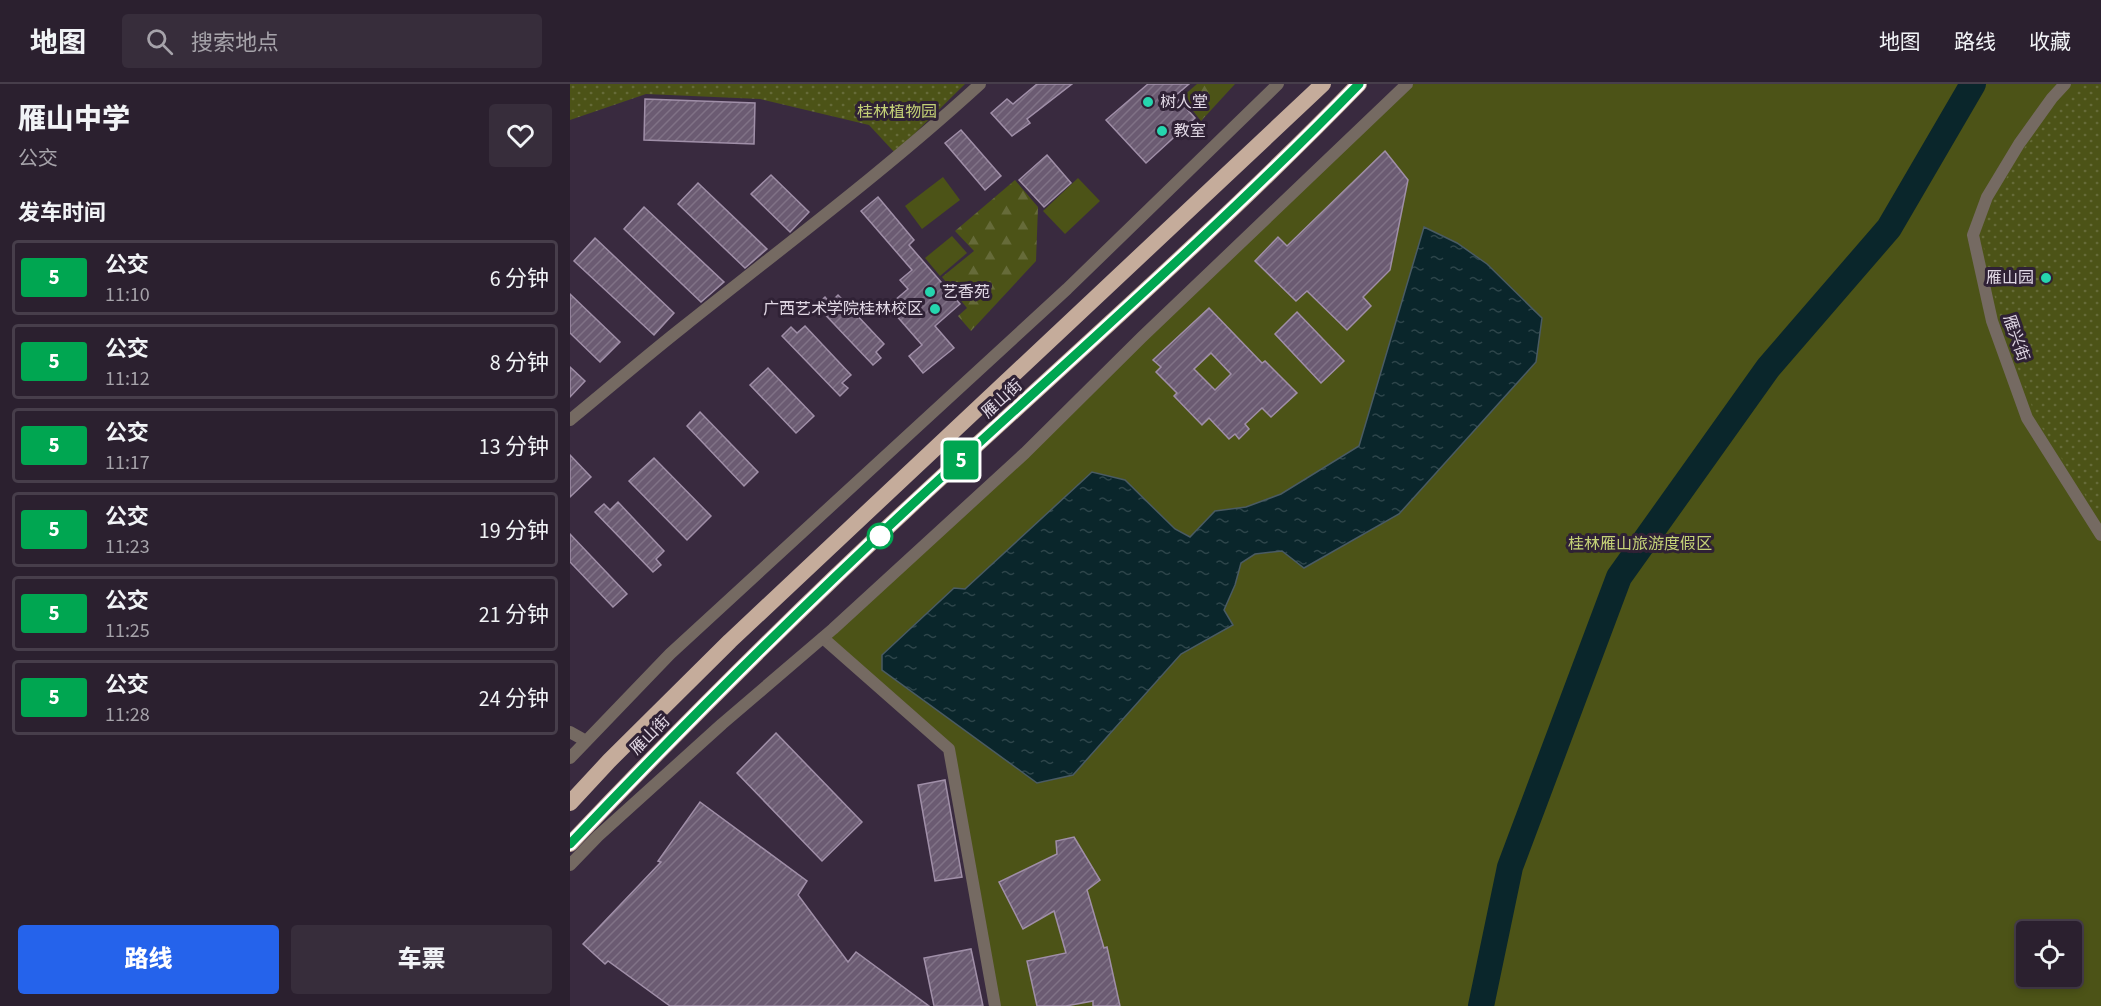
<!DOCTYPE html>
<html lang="zh">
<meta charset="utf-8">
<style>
body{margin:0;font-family:"Source Sans 3","Noto Sans SC",sans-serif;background:#372d3b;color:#f1f3f6;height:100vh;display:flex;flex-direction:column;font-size:22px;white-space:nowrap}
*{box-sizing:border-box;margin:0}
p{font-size:20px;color:#a6a3aa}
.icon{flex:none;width:33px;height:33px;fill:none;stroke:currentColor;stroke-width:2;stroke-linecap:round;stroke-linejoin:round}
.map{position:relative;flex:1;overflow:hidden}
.details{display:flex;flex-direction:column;background:#2b202f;width:570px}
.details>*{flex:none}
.badge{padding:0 12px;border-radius:4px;font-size:21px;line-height:39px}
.buttons{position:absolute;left:1446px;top:837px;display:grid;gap:12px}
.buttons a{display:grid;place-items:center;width:66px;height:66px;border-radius:6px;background:#2b202f;box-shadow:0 3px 9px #0003,0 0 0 2px #473e4b;font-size:30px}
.map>.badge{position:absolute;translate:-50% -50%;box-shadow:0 0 0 3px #fff}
h2{padding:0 18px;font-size:22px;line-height:54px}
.round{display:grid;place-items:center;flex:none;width:63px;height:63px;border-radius:6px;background:#372d3b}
.overview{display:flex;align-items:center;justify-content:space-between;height:102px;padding:0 18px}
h1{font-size:28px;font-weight:800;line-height:45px}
.action{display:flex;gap:12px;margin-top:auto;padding:12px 18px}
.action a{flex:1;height:69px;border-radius:6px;background:#2563eb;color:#fff;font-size:24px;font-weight:800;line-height:69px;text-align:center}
.action a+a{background:#372d3b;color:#f1f3f6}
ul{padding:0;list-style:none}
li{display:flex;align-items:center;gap:18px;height:75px;margin:0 12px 9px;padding:0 6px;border:3px solid #473e4b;border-radius:6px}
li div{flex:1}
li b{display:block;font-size:22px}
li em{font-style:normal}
li .badge{min-width:66px;font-weight:700;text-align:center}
header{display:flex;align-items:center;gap:36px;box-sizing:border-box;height:84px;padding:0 30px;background:#2b202f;border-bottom:2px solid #473e4b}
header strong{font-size:28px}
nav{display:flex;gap:33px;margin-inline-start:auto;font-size:21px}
.search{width:420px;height:54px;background:#372d3b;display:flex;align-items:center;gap:15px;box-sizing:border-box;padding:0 21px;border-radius:6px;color:#a6a3aa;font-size:22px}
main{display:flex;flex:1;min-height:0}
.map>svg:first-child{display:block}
</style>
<header>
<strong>地图</strong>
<div class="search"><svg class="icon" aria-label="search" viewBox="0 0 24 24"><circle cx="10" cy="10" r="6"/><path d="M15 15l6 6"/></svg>搜索地点</div>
<nav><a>地图</a><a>路线</a><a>收藏</a></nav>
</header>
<main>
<section class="details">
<div class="overview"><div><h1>雁山中学</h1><p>公交</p></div><a class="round"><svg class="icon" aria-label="heart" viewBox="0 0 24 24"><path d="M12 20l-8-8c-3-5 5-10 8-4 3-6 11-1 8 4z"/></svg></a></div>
<h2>发车时间</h2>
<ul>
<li><span class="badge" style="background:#00a651;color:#fff">5</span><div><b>公交</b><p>11:10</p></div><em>6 分钟</em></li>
<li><span class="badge" style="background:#00a651;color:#fff">5</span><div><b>公交</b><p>11:12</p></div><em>8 分钟</em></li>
<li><span class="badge" style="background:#00a651;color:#fff">5</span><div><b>公交</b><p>11:17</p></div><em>13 分钟</em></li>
<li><span class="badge" style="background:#00a651;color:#fff">5</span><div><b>公交</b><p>11:23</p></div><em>19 分钟</em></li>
<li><span class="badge" style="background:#00a651;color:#fff">5</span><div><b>公交</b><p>11:25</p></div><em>21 分钟</em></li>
<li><span class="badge" style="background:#00a651;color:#fff">5</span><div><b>公交</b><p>11:28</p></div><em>24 分钟</em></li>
</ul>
<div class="action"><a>路线</a><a>车票</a></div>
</section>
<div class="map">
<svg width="1531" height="922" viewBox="0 0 1531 922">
<defs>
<pattern id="forest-firs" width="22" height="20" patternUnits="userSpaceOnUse" patternTransform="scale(1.5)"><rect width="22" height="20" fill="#4c5317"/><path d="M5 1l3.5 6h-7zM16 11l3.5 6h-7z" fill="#666b39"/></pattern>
<pattern id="garden-dots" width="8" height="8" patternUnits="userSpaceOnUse" patternTransform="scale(1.5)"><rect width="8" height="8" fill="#4c5317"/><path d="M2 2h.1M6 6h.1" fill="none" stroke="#666b39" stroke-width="1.8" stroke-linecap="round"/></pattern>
<pattern id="water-ripples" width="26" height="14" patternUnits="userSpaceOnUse" patternTransform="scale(1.5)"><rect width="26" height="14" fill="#0a262b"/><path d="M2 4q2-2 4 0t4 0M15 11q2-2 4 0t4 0" fill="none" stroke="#2d454a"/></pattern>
<pattern id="building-hatch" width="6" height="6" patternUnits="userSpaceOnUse" patternTransform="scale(1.5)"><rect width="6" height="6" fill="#6b5b72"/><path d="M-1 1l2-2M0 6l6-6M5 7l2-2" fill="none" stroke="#807286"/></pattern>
</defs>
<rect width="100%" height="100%" fill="#392a3f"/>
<!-- forest -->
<g fill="url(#forest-firs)">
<path d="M627,0H665L631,37L612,13Z"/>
<path d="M445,96L468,123L466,177L401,247L388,232L397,224L372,193L404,167L385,147Z"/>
</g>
<!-- park -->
<g fill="#4c5317" fill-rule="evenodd">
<path d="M837,0H1531V922H425L379,665L253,554ZM1456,848H1502V892H1456Z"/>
<path d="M373,93L390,116L352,145L335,122Z"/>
<path d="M508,94L530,117L495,150L473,127Z"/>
<path d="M382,152L397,169L370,192L355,174Z"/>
</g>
<!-- garden -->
<g fill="url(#garden-dots)">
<path d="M0,0H395L325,69L299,41L190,15L76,10L0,36Z"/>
<path d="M1515,0H1531V436L1467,336L1430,236L1411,152L1424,115L1455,63L1493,19Z"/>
</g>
<!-- water -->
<path fill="url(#water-ripples)" stroke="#4a5b63" stroke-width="1.5" d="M854,143L887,159L917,180L972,234L966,278L829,430L734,484L712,467L685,470L671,479L665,501L654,526L663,541L611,570L503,691L467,699L312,586V571L384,504L395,505L522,388L555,396L605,445L620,453L645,427L676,423L711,410L789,362Z"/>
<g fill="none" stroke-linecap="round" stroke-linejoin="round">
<!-- river -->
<path stroke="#0a262b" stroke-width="26" d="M911,922L940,783L1049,493L1198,284L1319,144L1403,0"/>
</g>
<!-- building -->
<g fill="url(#building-hatch)" stroke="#a08fa8" stroke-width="1.5" fill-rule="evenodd">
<path d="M467,0H502L457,35L460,39L442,52L421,29L437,15L443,20Z"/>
<path d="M578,0H619L605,12L625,34L576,79L536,36Z"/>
<path d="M75,15L185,19L184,60L74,56Z"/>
<path d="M391,46L431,92L415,106L375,59Z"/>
<path d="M815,67L838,96L820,186L793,213L801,222L777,246L737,207L726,217L685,177L708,153L717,162Z"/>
<path d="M477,71L501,99L474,123L449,96Z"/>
<path d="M201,91L239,128L220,148L181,110Z"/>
<path d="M128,99L197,165L175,184L108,120Z"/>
<path d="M308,113L344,156L339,161L390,220L365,242L384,264L353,289L339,272L352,261L318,222L338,205L330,196L342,186L291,127Z"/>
<path d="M74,123L154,198L131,218L54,145Z"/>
<path d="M25,154L104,229L84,251L4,177Z"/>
<path d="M0,210L50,258L30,278L0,249Z"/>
<path d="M268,211L314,260L306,268L311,274L303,281L246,221L255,213L260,219Z"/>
<path d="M639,224L692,279L695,277L727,309L701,333L692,324L675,340L679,345L669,355L665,350L659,355L639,334L632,341L604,312L607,309L586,288L591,283L583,276ZM641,269L661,290L645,306L624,285Z"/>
<path d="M727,228L774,277L751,299L705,250Z"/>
<path d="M235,242L281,291L272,299L278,304L270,312L212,252L221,243L227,249Z"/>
<path d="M0,283L15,297L0,313Z"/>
<path d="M198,284L244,332L226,349L180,301Z"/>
<path d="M130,328L188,388L174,402L117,342Z"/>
<path d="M0,371L21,393L0,413Z"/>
<path d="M84,374L141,432L117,456L59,397Z"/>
<path d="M48,418L94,467L86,475L91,481L83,488L25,428L34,420L40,426Z"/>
<path d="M0,450L57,510L43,523L0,478Z"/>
<path d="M206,649L292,738L252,777L167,689Z"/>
<path d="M375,696L392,793L365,797L348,701Z"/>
<path d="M130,718L237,797L228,811L278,878L286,868L359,922H100L38,877L35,880L13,860L91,778L88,777Z"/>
<path d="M504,753L530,796L517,806L534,864L537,863L550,922H523V917L496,922H467L457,877L496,869L484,827L453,845L429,798L487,770L486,757Z"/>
<path d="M401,865L413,922H364L354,874Z"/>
</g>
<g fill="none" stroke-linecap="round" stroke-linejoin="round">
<!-- minor -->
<g stroke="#756a62" stroke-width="12">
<path d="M0,336C38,305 75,273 113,243C213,163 316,86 410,0"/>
<path d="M253,554L379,665L425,922"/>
</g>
<!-- tertiary -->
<g stroke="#756a62" stroke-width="12">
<path d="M1495,0L1482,14L1449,60L1417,113L1403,151L1422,237L1457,334L1531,451"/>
<path d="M0,648L16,657"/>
<path d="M0,674L100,570L497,205L708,0"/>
<path d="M0,781L28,752L152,640L263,545L455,369L572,253L837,0"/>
</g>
<!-- trunk -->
<g stroke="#c5ac9b" stroke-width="16">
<path d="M0,719L39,677L160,557L753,0"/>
<path d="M0,760C112,642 228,526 348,415C496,278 648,145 789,0"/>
</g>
</g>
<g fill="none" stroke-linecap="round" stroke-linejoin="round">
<defs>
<path id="line" d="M0,760C112,642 228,526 348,415C496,278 648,145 789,0"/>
</defs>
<!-- line casing -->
<use href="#line" stroke="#fff" stroke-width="14"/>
<!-- line -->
<use href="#line" stroke="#00a651" stroke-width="9"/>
</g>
<!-- markers -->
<g fill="#26d5ae" stroke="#2f2135" stroke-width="2">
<circle cx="578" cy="18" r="6"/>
<circle cx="592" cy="47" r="6"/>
<circle cx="1476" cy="194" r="6"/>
<circle cx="360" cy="208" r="6"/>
<circle cx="365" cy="225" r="6"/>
</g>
<circle fill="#fff" stroke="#00a651" stroke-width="3" cx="310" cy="452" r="12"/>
<g text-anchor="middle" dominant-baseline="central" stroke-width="6" stroke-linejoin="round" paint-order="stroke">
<!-- poi labels -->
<g font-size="16" fill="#e1d8e5" stroke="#2f2135" text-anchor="start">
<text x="590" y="18">树人堂</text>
<text x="604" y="47">教室</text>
<text x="1464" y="194" text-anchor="end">雁山园</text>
<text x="372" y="208">艺香苑</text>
<text x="353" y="225" text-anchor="end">广西艺术学院桂林校区</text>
</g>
<!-- park labels -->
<g font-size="16" fill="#c4d177" stroke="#2f2135">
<text x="327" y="28">桂林植物园</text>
<text x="1070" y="460">桂林雁山旅游度假区</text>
</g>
<!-- street labels -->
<g font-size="16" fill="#e1d8e5" stroke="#2f2135">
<text transform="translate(1446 254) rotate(71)">雁兴街</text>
<text transform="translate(432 315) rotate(-42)">雁山街</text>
<text transform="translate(80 651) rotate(-45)">雁山街</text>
</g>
</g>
</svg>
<div class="buttons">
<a><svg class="icon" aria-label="locate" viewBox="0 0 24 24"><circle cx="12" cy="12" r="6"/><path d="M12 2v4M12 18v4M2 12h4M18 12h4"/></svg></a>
</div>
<b class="badge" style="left:391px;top:376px;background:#00a651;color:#fff">5</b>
</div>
</main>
